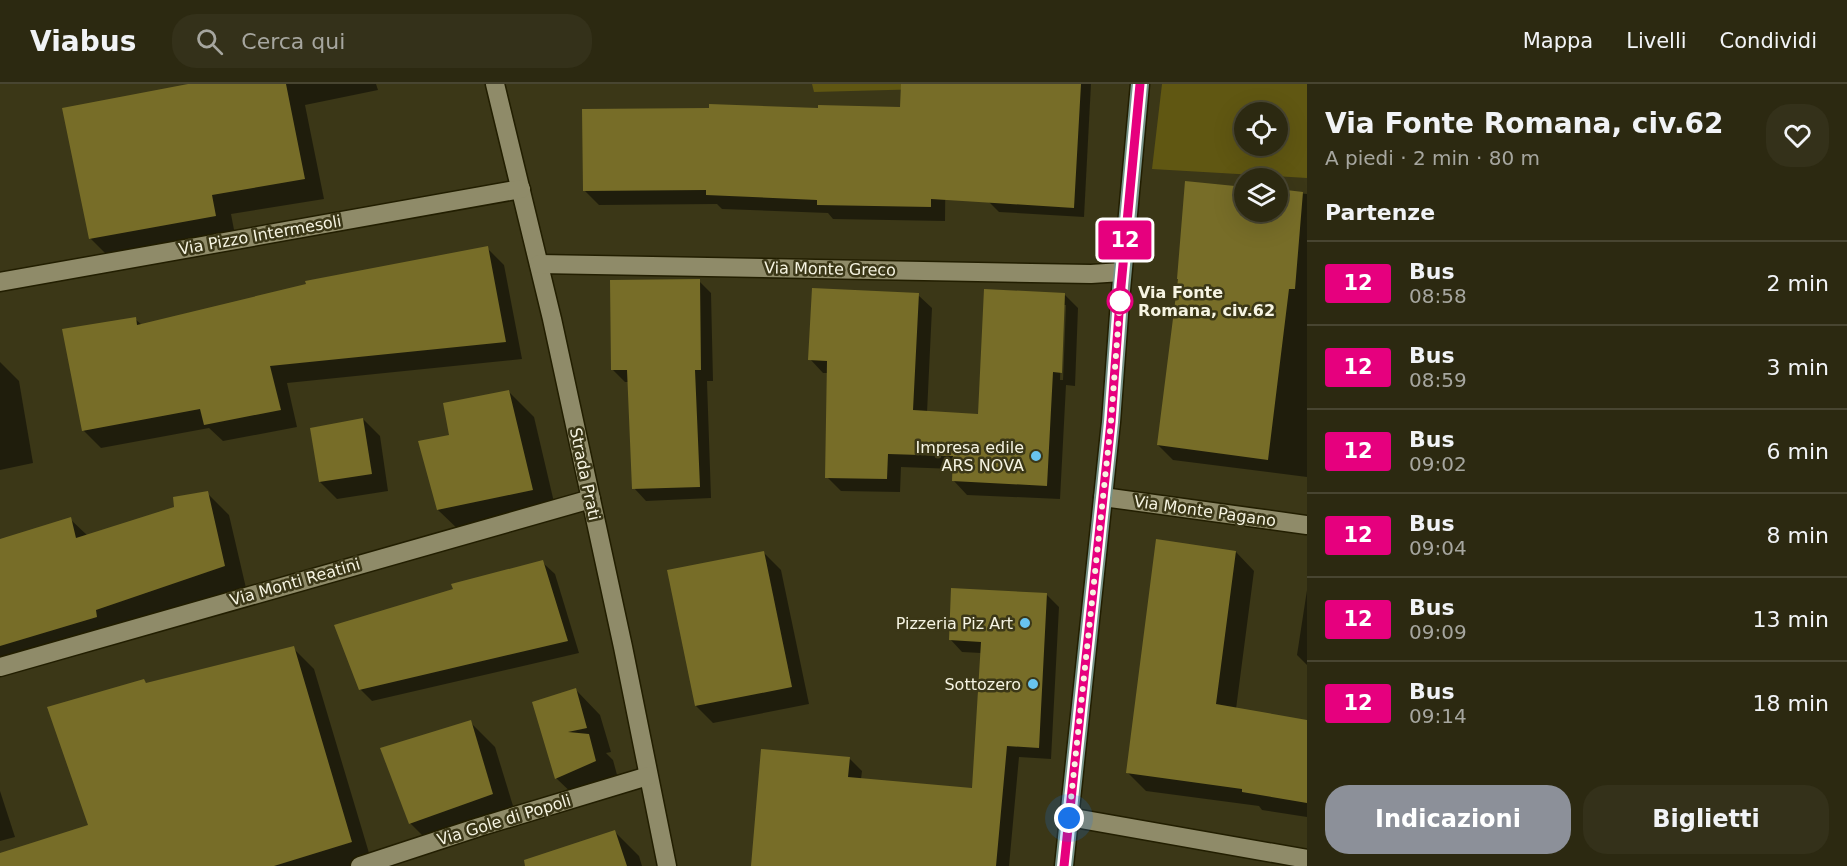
<!DOCTYPE html>
<html lang="it">
<meta charset="utf-8">
<style>
body{margin:0;font-family:"DejaVu Sans",sans-serif;background:#34311a;color:#f1f3f6;height:100vh;display:flex;flex-direction:column;font-size:22px;white-space:nowrap}
*{box-sizing:border-box;margin:0}
p{font-size:20px;color:#a6a69f}
.icon{flex:none;width:33px;height:33px;fill:none;stroke:currentColor;stroke-width:2;stroke-linecap:round;stroke-linejoin:round}
.map{position:relative;flex:1;overflow:hidden}
.sheet{display:flex;flex-direction:column;background:#2c2911;width:540px}
.sheet>*{flex:none}
.badge{padding:0 12px;border-radius:4px;font-size:21px;line-height:39px}
.buttons{position:absolute;left:1234px;top:18px;display:grid;gap:12px}
.buttons a{display:grid;place-items:center;width:54px;height:54px;border-radius:50%;background:#2c2911;box-shadow:0 6px 24px #0002,0 0 0 2px #484531;font-size:30px}
.you{position:absolute;width:30px;height:30px;margin:-15px;border:4px solid #fff;border-radius:50%;background:#1a73e8;box-shadow:0 0 0 9px #1a73e833}
.map>.badge{position:absolute;translate:-50% -50%;box-shadow:0 0 0 3px #fff}
h2{padding:0 18px;font-size:22px;line-height:54px}
.round{display:grid;place-items:center;flex:none;width:63px;height:63px;border-radius:24px;background:#34311a}
.head{display:flex;align-items:center;justify-content:space-between;height:102px;padding:0 18px}
h1{font-size:28px;font-weight:600;line-height:45px}
.cta{display:flex;gap:12px;margin-top:auto;padding:12px 18px}
.cta a{flex:1;height:69px;border-radius:24px;background:#8c9099;color:#fff;font-size:24px;font-weight:600;line-height:69px;text-align:center}
.cta a+a{background:#34311a;color:#f1f3f6}
ul{padding:0;list-style:none}
li{display:flex;align-items:center;gap:18px;height:84px;padding:0 18px;border-top:2px solid #484531}
li div{flex:1}
li b{display:block;font-size:22px}
li em{font-style:normal}
li .badge{min-width:66px;font-weight:700;text-align:center}
header{display:flex;align-items:center;gap:36px;box-sizing:border-box;height:84px;padding:0 30px;background:#2c2911;border-bottom:2px solid #484531}
header strong{font-size:28px}
nav{display:flex;gap:33px;margin-inline-start:auto;font-size:21px}
.search{width:420px;height:54px;background:#34311a;display:flex;align-items:center;gap:15px;box-sizing:border-box;padding:0 21px;border-radius:24px;color:#a6a69f;font-size:22px}
main{display:flex;flex:1;min-height:0}
.map>svg:first-child{display:block}
</style>
<header>
<strong>Viabus</strong>
<div class="search"><svg class="icon" aria-label="search" viewBox="0 0 24 24"><circle cx="10" cy="10" r="6"/><path d="M15 15l6 6"/></svg>Cerca qui</div>
<nav><a>Mappa</a><a>Livelli</a><a>Condividi</a></nav>
</header>
<main>
<div class="map">
<svg width="1307" height="782" viewBox="0 0 1307 782">
<rect width="100%" height="100%" fill="#3b3717"/>
<!-- green -->
<g fill="#605712" fill-rule="evenodd">
<path d="M812,0H964V4L814,8Z"/>
<path d="M1162,0H1307V94L1152,85ZM1245,28H1278V62H1245Z"/>
</g>
<!-- shadow -->
<g fill="#0007" fill-rule="evenodd">
<path d="M196,0H376L378,6L305,21L324,115L231,130L235,151L110,174L90,154Z"/>
<path d="M997,0H1091L1084,133L999,128L989,118Z"/>
<path d="M946,40L945,137L833,135L828,129L722,125L717,120L599,121L585,107Z"/>
<path d="M1245,104V128H1278V107L1307,110V393L1173,376L1158,361Z"/>
<path d="M487,164L504,181L522,275L287,299L297,343L223,357L209,344L101,364L84,347L135,235L142,241Z"/>
<path d="M699,197L711,209L713,297H707L711,414L646,417L634,404L629,298H625L613,286Z"/>
<path d="M918,211L932,224L927,329L979,331L1065,211L1078,224L1075,302L1066,301L1060,415L967,411L954,397V385L901,383L900,408L841,407L827,393L828,289H823L810,275ZM1063,221H1066L1063,296H1060Z"/>
<path d="M0,278L19,297L33,379L0,386Z"/>
<path d="M509,308L534,333L557,431L463,450L438,426Z"/>
<path d="M363,335L380,352L388,407L337,415L320,398Z"/>
<path d="M207,409L229,431L246,504L0,589V456L70,435L88,452L176,424Z"/>
<path d="M1236,468L1254,487L1236,625L1307,638V733L1262,726L1259,722L1146,707L1128,689Z"/>
<path d="M764,469L781,486L809,620L713,639L696,622Z"/>
<path d="M542,478L555,490L579,569L372,617L360,605Z"/>
<path d="M1307,506V581L1297,571Z"/>
<path d="M1047,511L1059,523L1051,675L1019,673L1009,782H752L849,674L862,687L861,695L974,706L981,569L962,568L950,555Z"/>
<path d="M293,564L314,585L372,779L362,782H35L90,742L144,597L147,600Z"/>
<path d="M576,606L600,631L611,668L606,669L613,676L620,702L581,718L556,694Z"/>
<path d="M470,638L495,663L517,735L435,764L410,739Z"/>
<path d="M0,707L15,753L0,757Z"/>
<path d="M614,747L639,772L642,782H540Z"/>
</g>
<!-- building -->
<g fill="#776d28">
<path d="M188,0H286L305,95L212,111L216,132L89,155L62,24Z"/>
<path d="M901,0H1081L1074,124L931,115V123L817,121V116L706,111V106L583,107L582,25L709,24V20L818,24V21L900,23Z"/>
<path d="M1185,97L1245,103V128H1278V105L1303,108L1295,205H1289L1268,376L1157,361L1178,195H1177Z"/>
<path d="M488,162L506,258L270,282L281,326L204,341L200,325L82,347L62,245L136,233L137,241L306,200L305,197Z"/>
<path d="M700,195L701,286H695L700,403L632,405L627,286H611L610,196Z"/>
<path d="M812,204L919,209L913,326L978,330L984,205L1065,209L1062,289L1053,288L1047,402L952,397L953,372L888,370L887,395L825,394L827,277L808,276Z"/>
<path d="M509,306L533,406L437,426L418,357L449,351L443,319Z"/>
<path d="M363,334L372,390L319,398L310,344Z"/>
<path d="M208,407L225,482L96,526L97,533L0,562V455L71,433L76,454L174,423L173,413Z"/>
<path d="M1156,455L1236,467L1216,620L1307,636V719L1242,708V705L1126,689Z"/>
<path d="M764,467L792,603L695,622L667,486Z"/>
<path d="M543,476L568,557L359,606L334,541L453,505L451,500Z"/>
<path d="M951,504L1047,509L1039,664L1007,662L996,782H751L761,665L850,673L848,693L972,704L981,558L949,556Z"/>
<path d="M294,562L352,758L274,782H0V769L88,741L47,623L144,595L146,599Z"/>
<path d="M576,604L587,644L568,648L589,650L596,677L555,695L532,618Z"/>
<path d="M471,636L493,710L409,740L380,664Z"/>
<path d="M615,746L627,782H525L524,776Z"/>
</g>
<g fill="none" stroke-linecap="round" stroke-linejoin="round">
<defs>
<g id="street">
<path d="M495,0L552,235L623,563L667,782"/>
<path d="M539,180L1091,190L1122,188"/>
<path d="M0,198L521,105"/>
<path d="M1103,413L1307,441"/>
<path d="M0,583L591,415"/>
<path d="M1069,733L1307,775"/>
<path d="M360,782L479,743L648,692"/>
</g>
<path id="secondary" d="M1064,782L1111,338L1120,217L1140,0"/>
</defs>
<!-- street casing -->
<use href="#street" stroke="#221e00" stroke-width="21"/>
<!-- secondary casing -->
<use href="#secondary" stroke="#221e00" stroke-width="21"/>
<!-- street -->
<use href="#street" stroke="#8f8b69" stroke-width="18"/>
<!-- secondary -->
<use href="#secondary" stroke="#779389" stroke-width="18"/>
</g>
<g fill="none" stroke-linecap="round" stroke-linejoin="round">
<defs>
<path id="line" d="M1064,782L1111,338L1121,202L1140,0"/>
</defs>
<!-- line casing -->
<use href="#line" stroke="#fff" stroke-width="14"/>
<!-- line -->
<use href="#line" stroke="#e6007e" stroke-width="9"/>
<!-- walk -->
<path stroke="#f6f4e2" stroke-width="6" stroke-dasharray="0 10.8" d="M1069,734L1111,338L1120,217"/>
</g>
<!-- markers -->
<circle fill="#fff" stroke="#e6007e" stroke-width="3" cx="1120" cy="217" r="12"/>
<g fill="#68c4f0" stroke="#3b3717" stroke-width="2">
<circle cx="1036" cy="372" r="6"/>
<circle cx="1025" cy="539" r="6"/>
<circle cx="1033" cy="600" r="6"/>
</g>
<g text-anchor="middle" dominant-baseline="central" stroke-width="5" stroke-linejoin="round" paint-order="stroke">
<!-- street labels -->
<g font-size="16" fill="#f6f4e2" stroke="#3b3717">
<text transform="translate(260 151) rotate(-10)">Via Pizzo Intermesoli</text>
<text transform="translate(830 185) rotate(1)">Via Monte Greco</text>
<text transform="translate(585 390) rotate(78)">Strada Prati</text>
<text transform="translate(1205 427) rotate(8)">Via Monte Pagano</text>
<text transform="translate(295 498) rotate(-16)">Via Monti Reatini</text>
<text transform="translate(504 736) rotate(-17)">Via Gole di Popoli</text>
</g>
<!-- stop labels -->
<g font-size="16" font-weight="bold" fill="#f6f4e2" stroke="#3b3717" text-anchor="start">
<text x="1138" y="208">Via Fonte<tspan x="1138" dy="18">Romana, civ.62</tspan></text>
</g>
<!-- poi labels -->
<g font-size="16" fill="#f6f4e2" stroke="#3b3717" text-anchor="end">
<text x="1024" y="363">Impresa edile<tspan x="1024" dy="18">ARS NOVA</tspan></text>
<text x="1013" y="539">Pizzeria Piz Art</text>
<text x="1021" y="600">Sottozero</text>
</g>
</g>
</svg>
<div class="buttons">
<a><svg class="icon" aria-label="locate" viewBox="0 0 24 24"><circle cx="12" cy="12" r="6"/><path d="M12 2v4M12 18v4M2 12h4M18 12h4"/></svg></a>
<a><svg class="icon" aria-label="layers" viewBox="0 0 24 24"><path d="M12 4l9 5-9 5-9-5zM3 14l9 5 9-5"/></svg></a>
</div>
<div class="you" style="left:1069px;top:734px"></div>
<b class="badge" style="left:1125px;top:156px;background:#e6007e;color:#fff">12</b>
</div>
<section class="sheet">
<div class="head"><div><h1>Via Fonte Romana, civ.62</h1><p>A piedi · 2 min · 80 m</p></div><a class="round"><svg class="icon" aria-label="heart" viewBox="0 0 24 24"><path d="M12 20l-8-8c-3-5 5-10 8-4 3-6 11-1 8 4z"/></svg></a></div>
<h2>Partenze</h2>
<ul>
<li><span class="badge" style="background:#e6007e;color:#fff">12</span><div><b>Bus</b><p>08:58</p></div><em>2 min</em></li>
<li><span class="badge" style="background:#e6007e;color:#fff">12</span><div><b>Bus</b><p>08:59</p></div><em>3 min</em></li>
<li><span class="badge" style="background:#e6007e;color:#fff">12</span><div><b>Bus</b><p>09:02</p></div><em>6 min</em></li>
<li><span class="badge" style="background:#e6007e;color:#fff">12</span><div><b>Bus</b><p>09:04</p></div><em>8 min</em></li>
<li><span class="badge" style="background:#e6007e;color:#fff">12</span><div><b>Bus</b><p>09:09</p></div><em>13 min</em></li>
<li><span class="badge" style="background:#e6007e;color:#fff">12</span><div><b>Bus</b><p>09:14</p></div><em>18 min</em></li>
</ul>
<div class="cta"><a>Indicazioni</a><a>Biglietti</a></div>
</section>
</main>
